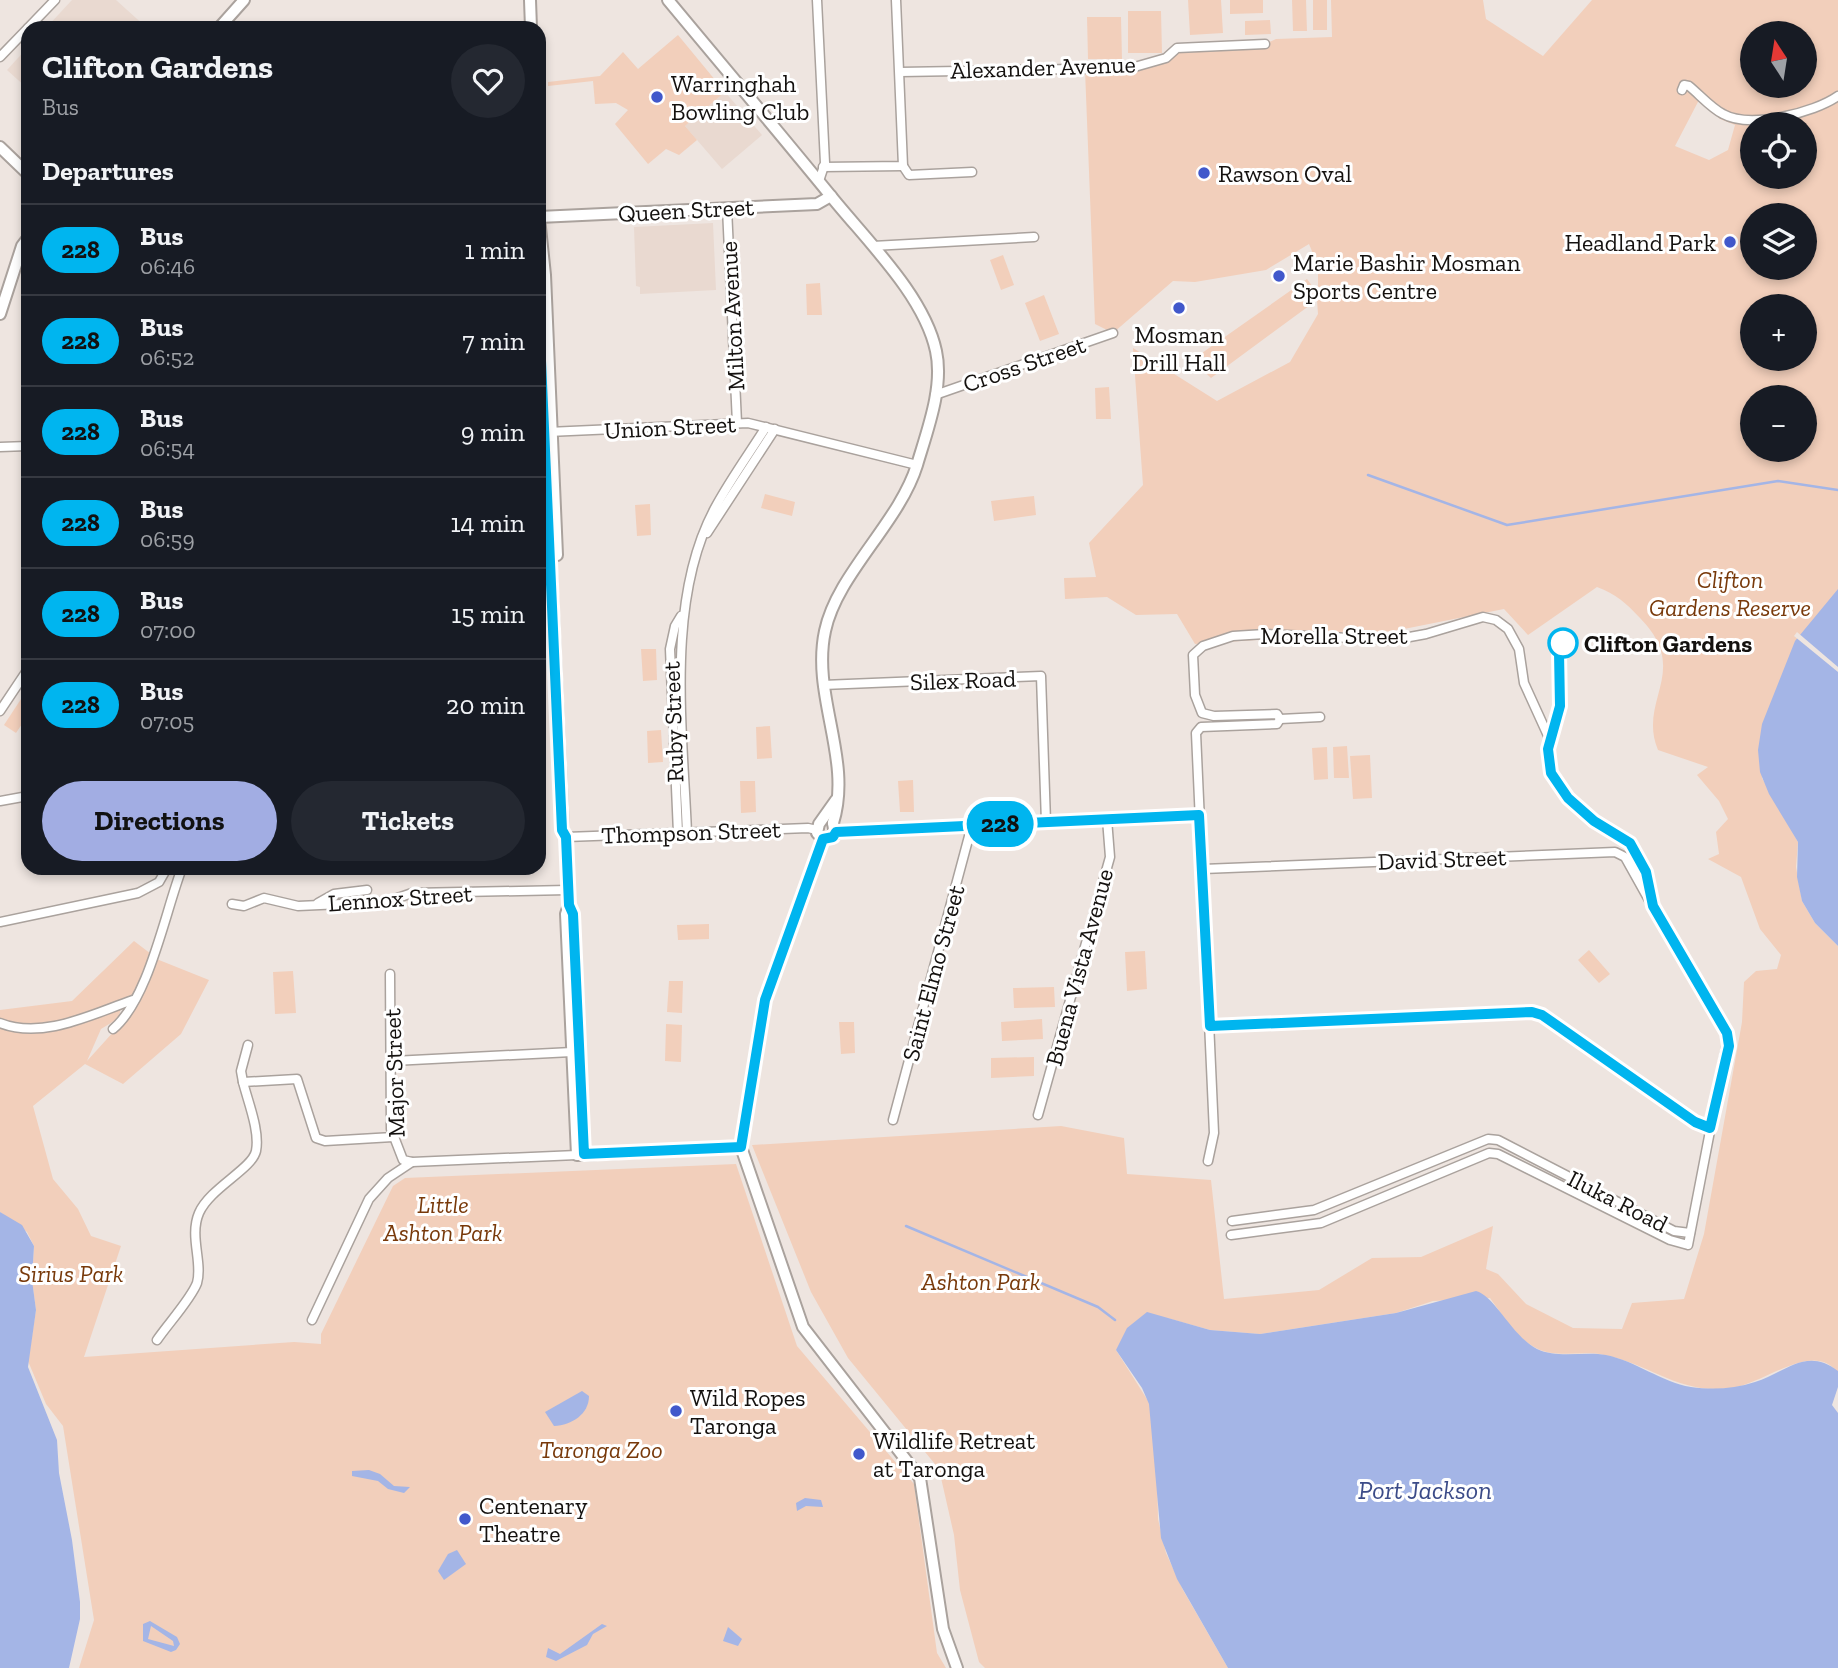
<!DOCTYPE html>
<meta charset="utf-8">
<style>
body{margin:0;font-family:"Zilla Slab",serif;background:#242831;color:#f1f3f6;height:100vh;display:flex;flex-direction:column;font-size:26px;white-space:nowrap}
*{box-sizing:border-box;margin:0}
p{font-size:23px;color:#9ea1a6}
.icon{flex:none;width:38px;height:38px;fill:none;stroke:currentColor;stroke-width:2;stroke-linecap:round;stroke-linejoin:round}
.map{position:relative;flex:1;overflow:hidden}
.drawer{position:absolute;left:21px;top:21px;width:525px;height:854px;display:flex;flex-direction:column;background:#171b24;border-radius:21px;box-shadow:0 4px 10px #0003}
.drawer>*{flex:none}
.badge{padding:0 14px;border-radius:23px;font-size:24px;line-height:46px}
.needle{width:46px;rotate:348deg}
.buttons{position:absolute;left:1740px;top:21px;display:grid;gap:14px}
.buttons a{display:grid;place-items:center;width:77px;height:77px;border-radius:50%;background:#171b24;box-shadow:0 4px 10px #0003;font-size:35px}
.map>.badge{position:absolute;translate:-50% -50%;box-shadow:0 0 0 4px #fff}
h2{padding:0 21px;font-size:26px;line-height:63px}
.round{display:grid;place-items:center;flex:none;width:74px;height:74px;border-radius:37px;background:#242831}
.overview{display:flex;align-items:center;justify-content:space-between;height:119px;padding:0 21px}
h1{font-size:33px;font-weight:700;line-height:52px}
.action{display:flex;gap:14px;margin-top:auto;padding:14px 21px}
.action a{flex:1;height:80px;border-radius:42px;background:#a2ade3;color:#111;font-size:28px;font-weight:700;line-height:80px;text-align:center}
.action a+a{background:#242831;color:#f1f3f6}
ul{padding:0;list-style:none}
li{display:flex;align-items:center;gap:21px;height:91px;padding:0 21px;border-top:2px solid #363941}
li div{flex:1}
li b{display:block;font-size:26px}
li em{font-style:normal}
li .badge{min-width:77px;font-weight:700;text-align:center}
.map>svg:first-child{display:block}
</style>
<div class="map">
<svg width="1838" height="1668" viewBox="0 0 1838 1668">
<rect width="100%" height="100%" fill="#eee5e0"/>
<!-- built -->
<g fill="#e9d9d0">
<path d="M72,0H116L147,28H46Z"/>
<path d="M28,47V89L7,70Z"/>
<path d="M725,92L762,135L722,169L685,126Z"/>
<path d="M713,223L716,290L640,294V287L636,286L634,227Z"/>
</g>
<!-- green -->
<g fill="#f2cfbb" fill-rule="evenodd">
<path d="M1188,0H1221L1223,33L1190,35Z"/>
<path d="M1230,0H1263V13L1230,14Z"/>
<path d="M1292,0H1306L1307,31H1293Z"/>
<rect x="1313" y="0" width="14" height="30"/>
<path d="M1331,0H1483L1486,19L1543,56L1592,0H1838V594L1762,778L1798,842L1796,867L1802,901L1815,923L1838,946V1373C1813,1339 1765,1384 1731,1388C1679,1395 1651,1364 1604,1355C1582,1350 1557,1359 1536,1348C1514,1336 1504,1317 1490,1298L1433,1301L1396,1313L1260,1334L1210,1330L1167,1318L1116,1350L1150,1404L1157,1472L1158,1519L1166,1553L1183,1590L1228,1668H985L979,1662L960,1590L954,1535L939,1469L848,1358L811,1292L752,1145L1061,1126L1124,1138L1127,1174L1211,1180L1224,1299L1319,1290L1372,1258L1421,1257L1493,1226L1486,1269L1498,1274L1526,1304L1573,1328L1622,1329L1632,1303L1684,1299L1704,1234L1742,1022L1744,982L1756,971L1777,969L1781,955L1760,929L1741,877L1708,859L1719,854L1716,832L1728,819L1719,801L1697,775L1708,767L1658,750C1637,700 1692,671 1640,618C1626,603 1616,594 1597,587L1528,635L1504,609L1394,631L1195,644L1177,614L1136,615L1107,597L1065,599L1064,578L1096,577L1089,543L1143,485L1133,348L1217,401L1290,362L1318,314L1317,300L1211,378L1192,360L1307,279L1318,294V266L1309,244L1266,270L1195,282L1173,281L1113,333L1095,324L1085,70L1131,68L1166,58L1177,48L1265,44L1276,39L1332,37ZM1752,33H1804V86H1752ZM1699,100L1720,119L1735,125L1728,150L1709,160L1675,146ZM1752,124H1804V177H1752ZM1752,215H1804V268H1752ZM1752,306H1804V359H1752ZM1752,397H1804V450H1752Z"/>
<path d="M1128,11H1161L1162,53H1128Z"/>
<path d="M1087,17H1121L1122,59H1088Z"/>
<path d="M1270,20L1271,34L1245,35V21Z"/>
<path d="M678,35L725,92L685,126L697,140L679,155L666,149L648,164L615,124L628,110L616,103L595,104L593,81L548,86V82L600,76L623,52L638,69Z"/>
<path d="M1003,255L1014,285L1001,290L990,260Z"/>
<path d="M820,283L822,315H807L806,284Z"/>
<path d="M1044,295L1059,334L1040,341L1025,303Z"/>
<path d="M1109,387L1111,419H1096L1095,388Z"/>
<path d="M765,494L795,502L792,516L761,508Z"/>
<path d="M1034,496L1036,515L994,521L991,501Z"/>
<path d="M650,504L651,535L637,536L635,505Z"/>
<path d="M641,649H656L657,680L643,681Z"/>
<path d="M21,699L28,703V715L16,733L4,725Z"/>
<path d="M770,726L772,758L757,759L756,727Z"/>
<path d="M661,730L663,762L648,763L647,731Z"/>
<path d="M1347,746L1349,778H1334L1333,747Z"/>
<path d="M1327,747L1328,779L1314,780L1312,748Z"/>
<path d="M1370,755L1372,798L1353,799L1350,756Z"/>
<path d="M913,780L914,812H900L898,781Z"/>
<path d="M740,781H755L756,812L741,813Z"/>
<path d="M709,924V939L678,940L677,925Z"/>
<path d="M134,941L159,960L209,980L181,1034L123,1084L85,1064L33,1106L53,1179L78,1209L91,1236L121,1246L84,1357L294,1342L321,1344V1334L393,1186L405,1178L736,1164L797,1346L914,1484L937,1653L946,1668H79L94,1620L63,1426L46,1404L28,1361L36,1310L32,1280L34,1246L27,1232L0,1212V1010L72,1001ZM133,1001L125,1019L87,1061L101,1029L119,1018L121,1006Z"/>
<path d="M1589,950L1610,974L1599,983L1578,960Z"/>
<path d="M1145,951L1147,989L1127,991L1125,952Z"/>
<path d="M293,971L296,1013L275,1014L273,972Z"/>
<path d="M669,981H683L682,1013L667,1012Z"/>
<path d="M1054,987L1055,1007L1014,1008L1013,988Z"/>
<path d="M1042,1019L1043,1039L1002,1041L1001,1022Z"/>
<path d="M839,1022H854L855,1053L841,1054Z"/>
<path d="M666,1024L682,1025L681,1062L665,1061Z"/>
<path d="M1034,1057V1076L991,1078V1058Z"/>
</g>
<!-- water -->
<g fill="#a4b5e6" fill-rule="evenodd">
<path d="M1838,589V946L1815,923L1802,901L1797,877L1798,842L1769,794L1760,772L1758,750L1762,724L1795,641Z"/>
<path d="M0,1212L22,1225L34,1246L32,1280L36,1310L28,1367L57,1440L59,1473L72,1540L80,1602V1619L69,1668H0Z"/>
<path d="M1476,1291C1495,1296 1511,1335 1537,1349C1558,1359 1584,1351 1606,1355C1636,1361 1661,1382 1691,1387C1712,1390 1734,1389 1755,1382C1785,1373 1806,1346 1838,1371V1387L1832,1405L1838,1413V1668H1228L1177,1579L1161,1538L1149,1404L1142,1388L1116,1350L1127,1328L1147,1312L1210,1330L1260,1334L1396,1313Z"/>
<path d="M582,1391L589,1396C589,1414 572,1425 554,1426L545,1412Z"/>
<path d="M369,1470L380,1474L394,1486L410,1487L404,1493L388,1489L378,1481L352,1476V1471Z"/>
<path d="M805,1498L821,1500L823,1507L806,1506L797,1511L796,1503Z"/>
<path d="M457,1550L466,1564L444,1580L438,1571L448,1554Z"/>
<path d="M150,1621L177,1637L180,1644L176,1650L171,1652L143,1641V1624ZM151,1626L173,1641L174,1646L148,1639Z"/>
<path d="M602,1624L607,1626L593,1634L587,1645L556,1661L546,1657L548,1648L560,1654Z"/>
<path d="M728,1627L742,1639L738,1646L723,1641Z"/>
</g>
<!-- pier -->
<path fill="#eee5e0" d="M1797,632L1838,667V672L1794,636Z"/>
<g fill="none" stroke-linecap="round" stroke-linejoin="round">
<!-- stream -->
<g stroke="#a4b5e6" stroke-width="2.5">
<path d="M1368,475L1507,525L1778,481L1838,490"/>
<path d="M906,1226L1098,1307L1115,1320"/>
</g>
<defs>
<g id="street">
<path d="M817,0L825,163L819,181"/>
<path d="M28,28L55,0"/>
<path d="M0,57L28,28"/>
<path d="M900,72L1131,68L1166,58L1177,48L1265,44"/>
<path d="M1682,90L1684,85L1689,86C1700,95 1711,108 1723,114C1750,129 1814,113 1838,96"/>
<path d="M903,166L909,175L972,172"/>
<path d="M823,167L903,166L896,0"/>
<path d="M727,208L737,423"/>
<path d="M873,246L1034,237"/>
<path d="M935,395L1113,333"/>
<path d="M548,432L748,423L917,465"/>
<path d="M0,447L28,446"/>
<path d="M707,533L775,429"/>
<path d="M539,647L554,646"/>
<path d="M823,685L1041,676L1046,822"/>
<path d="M0,711L28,669"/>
<path d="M1280,719L1320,717"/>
<path d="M0,801L28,796"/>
<path d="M836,832L1200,815"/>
<path d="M678,833L670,649L675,626L681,616"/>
<path d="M687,833C683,731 665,600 715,508C730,480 749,454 766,427"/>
<path d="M566,837L808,828L817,830"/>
<path d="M1203,869L1615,852L1625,857L1649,900"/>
<path d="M318,903L334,894L367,890"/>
<path d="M232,904L244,906L264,898L298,906L386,902L412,893L568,890"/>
<path d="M0,922L138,893L159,882L167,868"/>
<path d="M390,974L391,1129L403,1160L412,1162"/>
<path d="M0,1023C43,1040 92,1014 133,1000"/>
<path d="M1210,1025L1532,1012L1542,1015L1695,1122L1710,1128"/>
<path d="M113,1029C149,999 165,912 182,868"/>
<path d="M393,1061L572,1052"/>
<path d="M243,1082L241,1071L248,1045"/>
<path d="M1038,1115L1110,857L1107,819"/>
<path d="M893,1120L972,825"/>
<path d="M1208,1161L1214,1133L1196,733L1201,727L1277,724L1280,719L1277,714L1214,716L1202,713L1195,695L1193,655L1203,646L1233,636L1265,634L1393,640L1426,634L1483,617L1496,620L1508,629L1519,649L1524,683L1550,740L1551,773L1568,798L1594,821L1630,843L1646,872L1653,906L1728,1038L1688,1245L1670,1240L1498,1154L1489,1153L1321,1223L1231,1235"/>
<path d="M1232,1221L1314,1210L1488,1139L1498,1140L1674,1231L1690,1233"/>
<path d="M312,1320L369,1199L388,1178L412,1162L577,1155"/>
<path d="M157,1340C167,1325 191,1299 197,1283C203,1263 189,1236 199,1213C210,1188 252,1169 256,1151C260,1131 248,1102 243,1082L297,1079L316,1138L325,1141L393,1137"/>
</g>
<g id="secondary">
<path d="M530,0L531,28"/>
<path d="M668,0C722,65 777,130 830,195C866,240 924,295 936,351C944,387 927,431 917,465C899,523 837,574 825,631C811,696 853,759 833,823"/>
<path d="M219,28L244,0"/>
<path d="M0,147L28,174"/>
<path d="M539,217L817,204L831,196"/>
<path d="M539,218L545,275L557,555"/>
<path d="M0,314L22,246L28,238"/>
<path d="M539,316L563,830L566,837L569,905L566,914L577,1155L741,1147"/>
<path d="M823,839L765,1001L741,1147L803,1327L920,1478L943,1629L957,1668"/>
<path d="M823,839L817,833L819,824L836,800"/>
<path d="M823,839L835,835L833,823"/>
<path d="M576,980L584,1154"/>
</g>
</defs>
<!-- street casing -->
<use href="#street" stroke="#aaa29d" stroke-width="11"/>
<!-- secondary casing -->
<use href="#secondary" stroke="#aaa29d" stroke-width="14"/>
<!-- street -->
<use href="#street" stroke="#fff" stroke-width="8"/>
<!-- secondary -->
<use href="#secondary" stroke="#fff" stroke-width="10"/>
</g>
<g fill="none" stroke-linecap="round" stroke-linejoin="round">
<defs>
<path id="line" d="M539,316L562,830L566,837L569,905L573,914L584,1154L741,1147L765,1000L823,839L833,837L836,832L1199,815L1210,1026L1532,1012L1542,1015L1695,1122L1710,1128L1729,1046L1727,1033L1653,906L1646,872L1630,843L1594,821L1568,798L1551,773L1548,749L1560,706L1559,652L1563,642"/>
</defs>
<!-- line casing -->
<use href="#line" stroke="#fff" stroke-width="16"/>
<!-- line -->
<use href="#line" stroke="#00b5ef" stroke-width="10"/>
</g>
<!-- markers -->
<g fill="#4158cb" stroke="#fff" stroke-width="2.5">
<circle cx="657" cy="97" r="7"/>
<circle cx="1204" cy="173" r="7"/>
<circle cx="1730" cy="242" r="7"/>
<circle cx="1279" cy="276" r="7"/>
<circle cx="1179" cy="308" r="7"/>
<circle cx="676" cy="1411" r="7"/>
<circle cx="859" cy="1454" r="7"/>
<circle cx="465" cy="1519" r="7"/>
</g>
<circle fill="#fff" stroke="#00b5ef" stroke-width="3.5" cx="1563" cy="643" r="14"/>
<g text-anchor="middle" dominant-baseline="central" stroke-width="6" stroke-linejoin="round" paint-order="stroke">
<!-- street labels -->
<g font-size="24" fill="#14110f" stroke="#fff">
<text transform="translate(1043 67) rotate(-2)">Alexander Avenue</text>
<text transform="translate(686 210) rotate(-3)">Queen Street</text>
<text transform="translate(732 316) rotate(-93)">Milton Avenue</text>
<text transform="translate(1024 364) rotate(-19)">Cross Street</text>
<text transform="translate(670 427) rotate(-3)">Union Street</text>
<text x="1334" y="635">Morella Street</text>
<text transform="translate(963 680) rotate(-2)">Silex Road</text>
<text transform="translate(673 722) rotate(-92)">Ruby Street</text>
<text transform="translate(691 832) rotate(-2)">Thompson Street</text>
<text transform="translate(1442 859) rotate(-2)">David Street</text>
<text transform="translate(400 898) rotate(-4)">Lennox Street</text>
<text transform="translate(1079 967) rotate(-75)">Buena Vista Avenue</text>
<text transform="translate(933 973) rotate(-75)">Saint Elmo Street</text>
<text transform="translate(394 1073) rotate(-92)">Major Street</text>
<text transform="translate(1618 1201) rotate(27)">Iluka Road</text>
</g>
<!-- poi labels -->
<g font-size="24" fill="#14110f" stroke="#fff" text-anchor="start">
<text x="671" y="83">Warringhah<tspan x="671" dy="28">Bowling Club</tspan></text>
<text x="1218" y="173">Rawson Oval</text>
<text x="1716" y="242" text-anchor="end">Headland Park</text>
<text x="1293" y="262">Marie Bashir Mosman<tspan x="1293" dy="28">Sports Centre</tspan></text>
<text x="1179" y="334" text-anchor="middle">Mosman<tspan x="1179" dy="28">Drill Hall</tspan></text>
<text x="690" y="1397">Wild Ropes<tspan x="690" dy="28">Taronga</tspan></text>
<text x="873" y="1440">Wildlife Retreat<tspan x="873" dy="28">at Taronga</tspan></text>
<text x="479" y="1505">Centenary<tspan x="479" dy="28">Theatre</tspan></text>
</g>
<!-- park labels -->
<g font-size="24" font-style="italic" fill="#78390a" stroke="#fff">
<text x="1730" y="579">Clifton<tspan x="1730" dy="28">Gardens Reserve</tspan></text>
<text x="443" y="1204">Little<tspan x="443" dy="28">Ashton Park</tspan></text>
<text x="71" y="1273">Sirius Park</text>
<text x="981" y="1281">Ashton Park</text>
<text x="601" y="1449">Taronga Zoo</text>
</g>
<!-- stop labels -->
<g font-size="24" font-weight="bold" fill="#14110f" stroke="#fff" text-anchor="start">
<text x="1584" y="643">Clifton Gardens</text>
</g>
<!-- water labels -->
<g font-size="26" font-style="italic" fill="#3b4b88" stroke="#fff">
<text x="1425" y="1490">Port Jackson</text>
</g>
</g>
</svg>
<div class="buttons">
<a><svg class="needle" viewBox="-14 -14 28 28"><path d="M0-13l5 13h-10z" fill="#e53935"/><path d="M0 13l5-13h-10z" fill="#9ea1a6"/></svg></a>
<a><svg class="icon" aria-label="locate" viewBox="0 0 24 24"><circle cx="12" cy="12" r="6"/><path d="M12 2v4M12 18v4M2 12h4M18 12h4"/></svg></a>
<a><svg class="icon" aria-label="layers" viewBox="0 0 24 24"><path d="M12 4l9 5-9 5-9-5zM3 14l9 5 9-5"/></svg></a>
<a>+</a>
<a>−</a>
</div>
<b class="badge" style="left:1000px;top:824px;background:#00b5ef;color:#111">228</b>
<section class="drawer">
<div class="overview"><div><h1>Clifton Gardens</h1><p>Bus</p></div><a class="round"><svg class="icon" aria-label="heart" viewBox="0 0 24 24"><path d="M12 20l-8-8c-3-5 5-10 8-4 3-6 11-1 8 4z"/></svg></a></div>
<h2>Departures</h2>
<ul>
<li><span class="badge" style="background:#00b5ef;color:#111">228</span><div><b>Bus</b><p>06:46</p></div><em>1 min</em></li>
<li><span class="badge" style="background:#00b5ef;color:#111">228</span><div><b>Bus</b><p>06:52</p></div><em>7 min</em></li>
<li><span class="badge" style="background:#00b5ef;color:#111">228</span><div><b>Bus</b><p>06:54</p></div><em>9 min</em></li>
<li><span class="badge" style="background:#00b5ef;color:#111">228</span><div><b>Bus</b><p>06:59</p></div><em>14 min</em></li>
<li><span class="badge" style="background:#00b5ef;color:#111">228</span><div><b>Bus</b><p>07:00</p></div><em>15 min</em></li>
<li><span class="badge" style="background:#00b5ef;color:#111">228</span><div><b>Bus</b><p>07:05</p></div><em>20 min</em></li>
</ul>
<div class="action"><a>Directions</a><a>Tickets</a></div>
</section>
</div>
